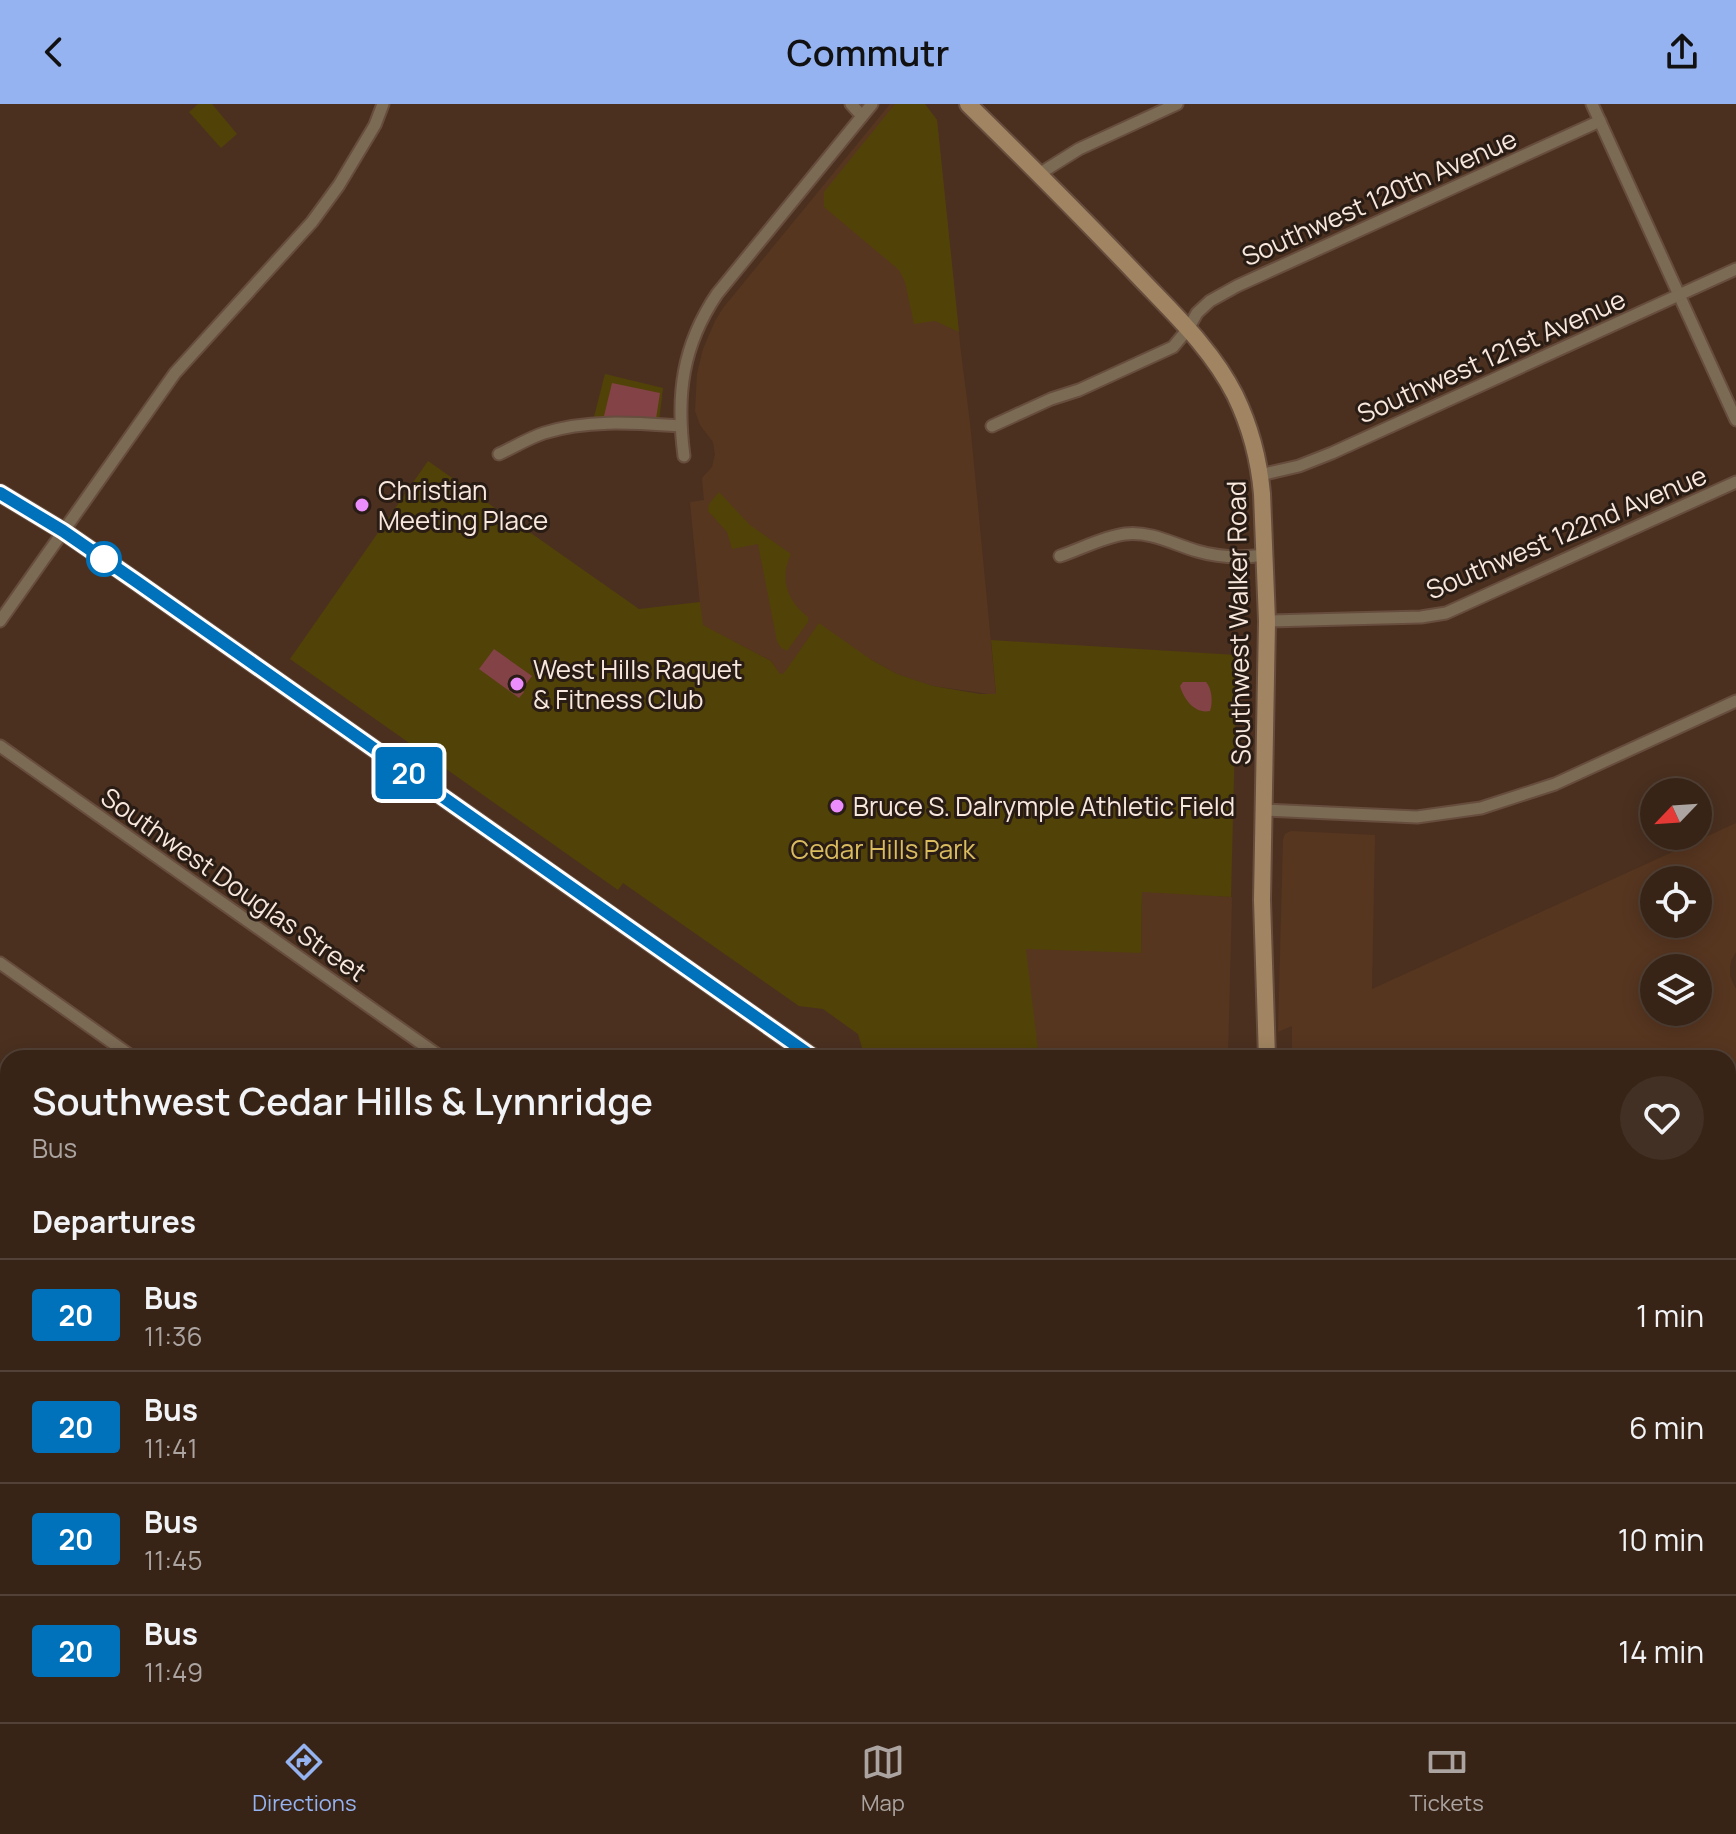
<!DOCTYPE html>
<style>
body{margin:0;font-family:Manrope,sans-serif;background:#433024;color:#f1f3f6;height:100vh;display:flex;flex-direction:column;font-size:30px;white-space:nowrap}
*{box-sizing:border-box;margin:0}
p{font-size:26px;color:#aba4a1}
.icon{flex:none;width:44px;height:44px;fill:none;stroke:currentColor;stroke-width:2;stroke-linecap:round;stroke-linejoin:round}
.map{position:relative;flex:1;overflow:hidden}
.panel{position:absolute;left:0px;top:946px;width:1736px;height:672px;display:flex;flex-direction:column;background:#382417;border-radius:24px 24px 0 0;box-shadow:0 4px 20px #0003,0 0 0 2px #524136}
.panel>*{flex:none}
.badge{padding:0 16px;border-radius:6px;font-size:28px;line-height:52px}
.needle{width:52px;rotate:245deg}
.fabs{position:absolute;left:1640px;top:674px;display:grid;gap:16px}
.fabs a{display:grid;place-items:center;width:72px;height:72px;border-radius:50%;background:#382417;box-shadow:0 4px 20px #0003,0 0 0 2px #524136;font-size:40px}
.map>.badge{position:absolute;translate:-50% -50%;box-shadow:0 0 0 4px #fff}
h2{padding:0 32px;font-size:30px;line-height:72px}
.round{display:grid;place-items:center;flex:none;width:84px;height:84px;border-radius:42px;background:#433024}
.headline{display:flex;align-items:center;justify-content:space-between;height:136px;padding:0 32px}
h1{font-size:38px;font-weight:600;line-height:60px}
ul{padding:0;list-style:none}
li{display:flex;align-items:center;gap:24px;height:112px;padding:0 32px;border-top:2px solid #524136}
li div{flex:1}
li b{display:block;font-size:30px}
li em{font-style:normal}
li .badge{min-width:88px;font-weight:700;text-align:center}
header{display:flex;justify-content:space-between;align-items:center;height:104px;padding:0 32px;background:#95b2f1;color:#111;font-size:36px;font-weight:600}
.tab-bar{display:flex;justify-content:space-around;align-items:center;height:112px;border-top:2px solid #524136;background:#382417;font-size:22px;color:#aba4a1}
.tab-bar a{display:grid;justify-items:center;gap:4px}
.tab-bar .on{color:#95b2f1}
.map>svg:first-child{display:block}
</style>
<header><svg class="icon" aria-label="back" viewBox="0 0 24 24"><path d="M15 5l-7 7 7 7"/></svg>Commutr<svg class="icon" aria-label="share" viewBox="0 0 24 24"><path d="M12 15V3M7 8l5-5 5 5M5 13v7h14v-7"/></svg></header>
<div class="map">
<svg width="1736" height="1618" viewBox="0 0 1736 1618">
<rect width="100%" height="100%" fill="#4b301f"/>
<!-- built -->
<g fill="#573620" fill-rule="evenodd">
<path d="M890,0H923L937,16L961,249L970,319L996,591L933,582L897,570L870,555L780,571L771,557L702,521L690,398L704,396L702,374L712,363L715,350L713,338L700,321L695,307L697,270L703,245L715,217L723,204Z"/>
<path d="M1736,719V848L1731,857L1730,864V872L1736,885V1118H1728V954H1292V922L1278,928L1283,736L1285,730L1291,727L1375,731L1372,885ZM1698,776V820H1654V776ZM1654,864H1698V908H1654Z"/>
<path d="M1142,787L1232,793L1228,954H1033L1021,840L1141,848Z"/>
<path d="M1728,1162H1736V1618H1270V1610H1728Z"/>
<path d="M1099,1610H1220V1618H1100Z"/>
</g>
<!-- green -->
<g fill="#514208">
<path d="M198,0H212L237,30L221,44L189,8Z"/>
<path d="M895,0H925L937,16L959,228L935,217L914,220L905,178L899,166L824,103V88Z"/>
<path d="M605,270L663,284L659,317L594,313Z"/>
<path d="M428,357L639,505L700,498L703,521L771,557L780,570L784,569L819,519L870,555L897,570L933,582L980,590H996L991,536L1237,551L1231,793L1142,788L1141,849L1026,845L1039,954H873L862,944L858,930L823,905L799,902L623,779L618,786L290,555Z"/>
<path d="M719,388L750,421L791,450C779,475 787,497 808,513V518L787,547L780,543L777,537L758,440L732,445L727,428L708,407L709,400Z"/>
</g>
<!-- water -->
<g fill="#824246">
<path d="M612,279L660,289L656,315L604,312Z"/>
<path d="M494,545L532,572L522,585L524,588L519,594L479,565Z"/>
<path d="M1183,578H1206C1212,584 1213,599 1210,607C1195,610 1184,596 1180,582Z"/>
</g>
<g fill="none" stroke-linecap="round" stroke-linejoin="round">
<defs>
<g id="street">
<path d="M851,0L862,12"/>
<path d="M1592,0L1736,316"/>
<path d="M1039,70L1079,45L1177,0"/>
<path d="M992,322L1051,295L1079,286L1173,243L1188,225L1197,209L1210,197L1237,182L1600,17"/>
<path d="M499,350C514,343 529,334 544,329C588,315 635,319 680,322"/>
<path d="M684,352C676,291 682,242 717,190L872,0"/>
<path d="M1260,371L1299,362L1332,349L1736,165"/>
<path d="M1060,452C1081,445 1103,433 1125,430C1151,427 1173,440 1197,447C1220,454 1242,454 1265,451"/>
<path d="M0,517L175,269L312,118L339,81L375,21L383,0"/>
<path d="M1267,517L1421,513L1446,509L1736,378"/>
<path d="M0,642L442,954"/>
<path d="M1264,706L1417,713L1481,704L1555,680L1736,597"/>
<path d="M0,859L134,954"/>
<path d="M0,1080L8,1085"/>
<path d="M0,1180L8,1168"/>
<path d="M0,1457L8,1451"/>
<path d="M436,1610L444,1618"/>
<path d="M650,1610L652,1618"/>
<path d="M835,1610L837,1618"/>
<path d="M1016,1610L1017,1618"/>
<path d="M80,1618L92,1610"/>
<path d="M350,1618L356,1610"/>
</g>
<g id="secondary">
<path d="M968,0C1026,57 1083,114 1139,173C1173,209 1212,245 1235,291C1250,322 1259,355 1262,390L1267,517L1262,796L1267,954"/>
<path d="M0,389L63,427L114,462L814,954"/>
<path d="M1728,1138H1736"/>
<path d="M1242,1610V1618"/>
</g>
</defs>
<!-- street casing -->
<use href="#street" stroke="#674d3d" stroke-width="15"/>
<!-- secondary casing -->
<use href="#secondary" stroke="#674d3d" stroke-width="20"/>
<!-- street -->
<use href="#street" stroke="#7b6a54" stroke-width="11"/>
<!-- secondary -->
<use href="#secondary" stroke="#a18562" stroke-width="16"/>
</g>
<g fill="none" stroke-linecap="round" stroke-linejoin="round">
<defs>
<path id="line" d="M0,389L63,427L137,478L814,954"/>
</defs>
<!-- line casing -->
<use href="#line" stroke="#fff" stroke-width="18"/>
<!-- line -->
<use href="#line" stroke="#0072bc" stroke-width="12"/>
</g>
<!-- markers -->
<g fill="#eb8dfc" stroke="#281c14" stroke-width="3">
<circle cx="362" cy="401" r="8"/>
<circle cx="517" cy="580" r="8"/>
<circle cx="837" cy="702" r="8"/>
</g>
<circle fill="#fff" stroke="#0072bc" stroke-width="4" cx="104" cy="455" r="16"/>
<g text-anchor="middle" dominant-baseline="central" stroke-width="6" stroke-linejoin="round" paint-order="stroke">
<!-- street labels -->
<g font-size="26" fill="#f8e7dc" stroke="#281c14">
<text transform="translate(1379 93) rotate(-24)">Southwest 120th Avenue</text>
<text transform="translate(1491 252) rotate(-24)">Southwest 121st Avenue</text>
<text transform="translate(1566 428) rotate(-23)">Southwest 122nd Avenue</text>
<text transform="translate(1238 519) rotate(-91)">Southwest Walker Road</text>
<text transform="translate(234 780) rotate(35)">Southwest Douglas Street</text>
</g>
<!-- poi labels -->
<g font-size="26" fill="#f8e7dc" stroke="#281c14" text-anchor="start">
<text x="378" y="386">Christian<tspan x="378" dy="30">Meeting Place</tspan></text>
<text x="533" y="565">West Hills Raquet<tspan x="533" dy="30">&amp; Fitness Club</tspan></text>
<text x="853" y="702">Bruce S. DaIrymple Athletic Field</text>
</g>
<!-- park labels -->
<g font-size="26" fill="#dabc5f" stroke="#281c14">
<text x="883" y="745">Cedar Hills Park</text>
</g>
</g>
</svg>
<div class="fabs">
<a><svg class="needle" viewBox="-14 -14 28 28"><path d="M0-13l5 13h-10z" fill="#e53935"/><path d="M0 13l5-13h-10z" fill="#aba4a1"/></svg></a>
<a><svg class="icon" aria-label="locate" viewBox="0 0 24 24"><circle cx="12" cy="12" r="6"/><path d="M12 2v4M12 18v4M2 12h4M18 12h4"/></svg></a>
<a><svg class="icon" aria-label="layers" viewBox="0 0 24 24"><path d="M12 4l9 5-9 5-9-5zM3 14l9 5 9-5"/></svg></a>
</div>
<b class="badge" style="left:409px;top:669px;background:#0072bc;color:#fff">20</b>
<section class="panel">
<div class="headline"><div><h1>Southwest Cedar Hills &amp; Lynnridge</h1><p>Bus</p></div><a class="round"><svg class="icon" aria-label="heart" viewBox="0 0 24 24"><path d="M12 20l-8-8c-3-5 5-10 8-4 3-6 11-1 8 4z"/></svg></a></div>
<h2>Departures</h2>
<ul>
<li><span class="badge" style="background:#0072bc;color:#fff">20</span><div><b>Bus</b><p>11:36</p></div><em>1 min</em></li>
<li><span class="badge" style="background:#0072bc;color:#fff">20</span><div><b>Bus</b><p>11:41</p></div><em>6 min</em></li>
<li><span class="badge" style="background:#0072bc;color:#fff">20</span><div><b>Bus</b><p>11:45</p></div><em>10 min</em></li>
<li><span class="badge" style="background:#0072bc;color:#fff">20</span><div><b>Bus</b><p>11:49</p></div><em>14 min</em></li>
</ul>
</section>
</div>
<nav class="tab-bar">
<a class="on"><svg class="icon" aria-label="directions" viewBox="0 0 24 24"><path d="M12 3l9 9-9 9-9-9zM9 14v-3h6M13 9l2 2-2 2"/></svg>Directions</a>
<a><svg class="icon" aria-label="map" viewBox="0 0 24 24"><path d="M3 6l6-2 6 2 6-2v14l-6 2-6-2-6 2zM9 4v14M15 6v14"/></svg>Map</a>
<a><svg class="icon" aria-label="tickets" viewBox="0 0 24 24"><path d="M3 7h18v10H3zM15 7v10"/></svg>Tickets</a>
</nav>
